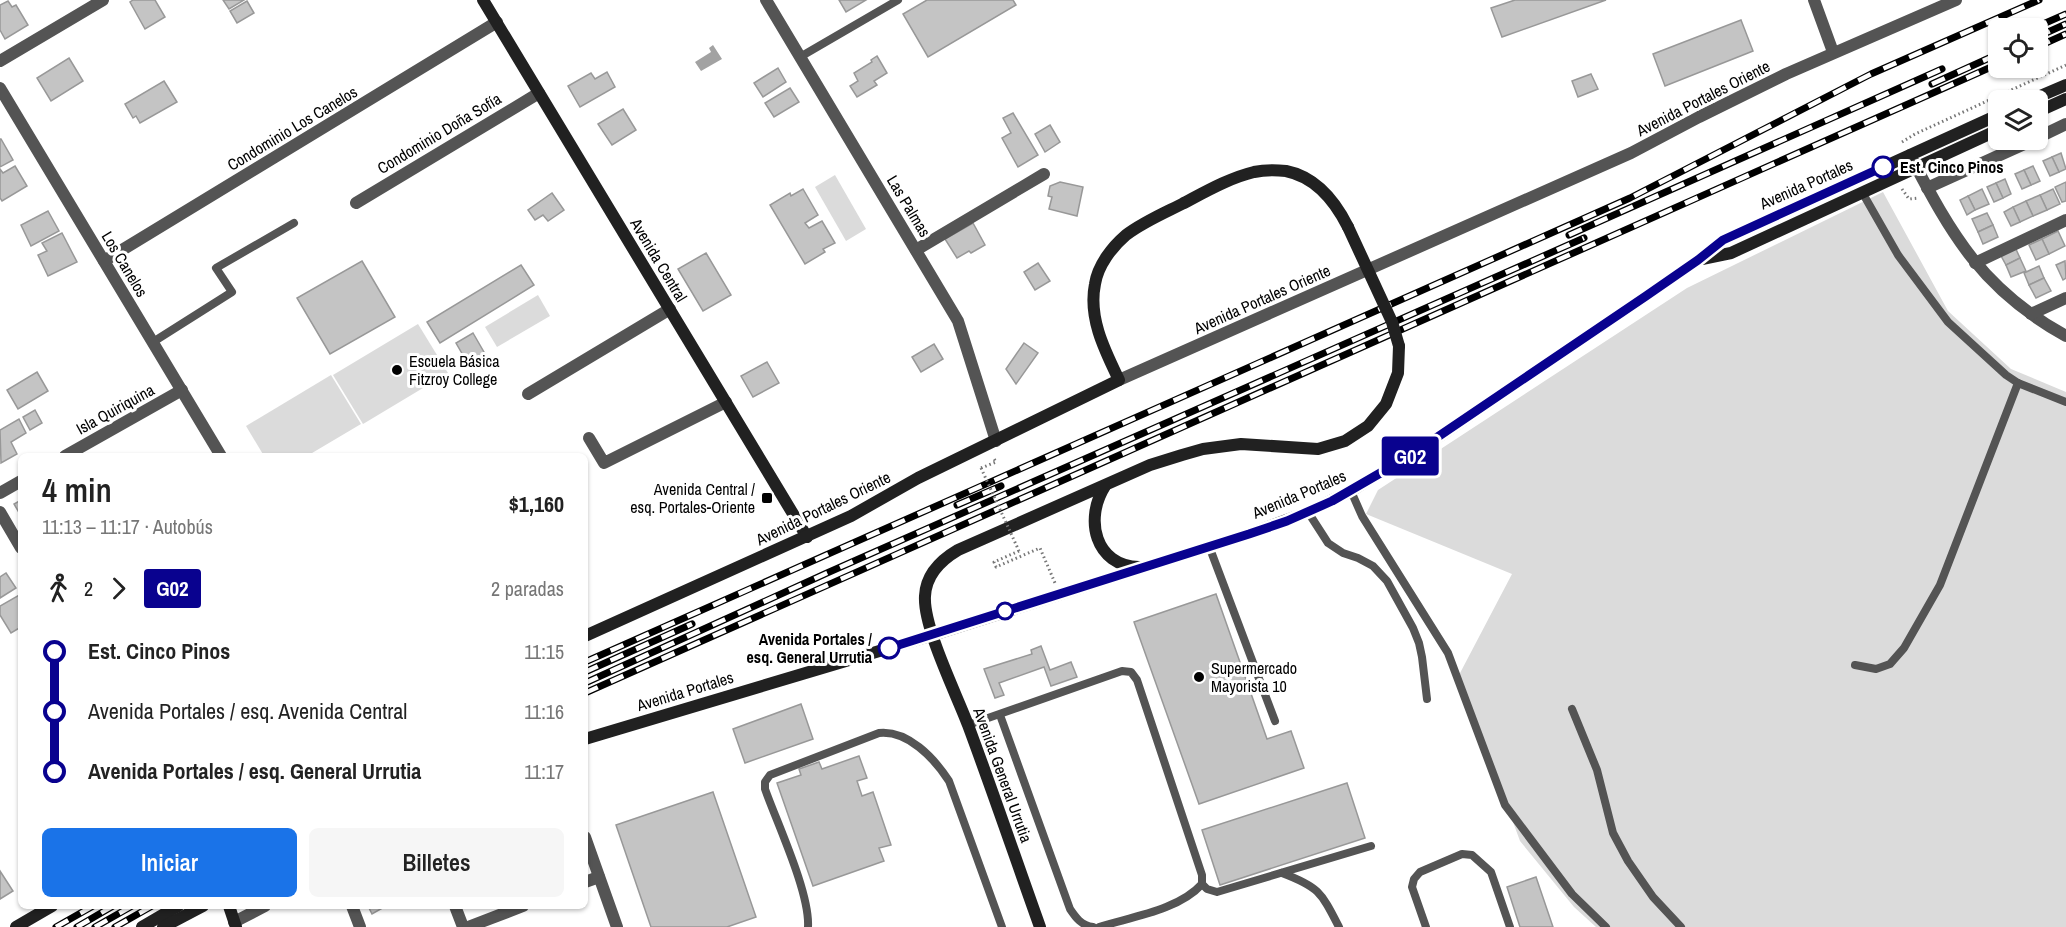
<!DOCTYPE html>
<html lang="es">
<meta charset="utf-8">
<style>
body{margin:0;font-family:"Archivo Narrow",sans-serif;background:#f6f6f6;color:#222;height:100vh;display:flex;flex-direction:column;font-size:22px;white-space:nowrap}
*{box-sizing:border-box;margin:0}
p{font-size:20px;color:#767676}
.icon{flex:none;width:33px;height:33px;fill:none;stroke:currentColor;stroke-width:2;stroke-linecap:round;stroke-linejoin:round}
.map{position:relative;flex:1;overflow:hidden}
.details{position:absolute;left:18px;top:453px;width:570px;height:456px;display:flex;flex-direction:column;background:#fff;border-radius:9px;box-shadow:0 2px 4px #0004}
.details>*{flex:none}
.badge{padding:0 12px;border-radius:4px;font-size:21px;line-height:39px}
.buttons{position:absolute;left:1988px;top:18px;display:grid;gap:12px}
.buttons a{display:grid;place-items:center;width:60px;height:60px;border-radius:9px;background:#fff;box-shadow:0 2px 4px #0004;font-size:30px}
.map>.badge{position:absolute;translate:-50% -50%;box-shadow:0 0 0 3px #fff}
.legs{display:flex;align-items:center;gap:9px;height:66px;padding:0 24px;font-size:20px}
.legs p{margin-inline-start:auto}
.overview{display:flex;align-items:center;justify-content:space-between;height:102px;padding:0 24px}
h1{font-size:33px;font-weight:600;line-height:45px}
.primary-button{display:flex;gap:12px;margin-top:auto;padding:12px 24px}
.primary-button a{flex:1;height:69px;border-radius:9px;background:#1a73e8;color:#fff;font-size:24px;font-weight:600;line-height:69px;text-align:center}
.primary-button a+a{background:#f6f6f6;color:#222}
ul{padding:0 24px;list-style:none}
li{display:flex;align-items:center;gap:21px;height:60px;font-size:22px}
li i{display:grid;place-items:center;width:9px;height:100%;margin:0 8px;background:currentColor}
li i::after{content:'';width:15px;height:15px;margin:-8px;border:4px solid;border-radius:50%;background:#fff}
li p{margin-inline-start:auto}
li:first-child i{background:linear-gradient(#0000 50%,currentColor 0)}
li:last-child i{background:linear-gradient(currentColor 50%,#0000 0)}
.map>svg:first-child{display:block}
</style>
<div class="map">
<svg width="2066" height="927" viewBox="0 0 2066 927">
<rect width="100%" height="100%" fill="#fff"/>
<!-- green -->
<g fill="#dbdbdb">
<path d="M835,175L866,229L846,241L815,187Z"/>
<path d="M1883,192L1948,311L2011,369L2066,392V927H1596L1574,907L1520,841L1459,675L1512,574L1366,514L1378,490L1687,288Z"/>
<path d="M538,295L550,316L497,347L485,327Z"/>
<path d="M418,324L448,373L363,424L333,375Z"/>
<path d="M331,375L361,424L307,456H264L246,426Z"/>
</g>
<!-- water -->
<path fill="#a2a2a2" d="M713,45L722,59L701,71L695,62L711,52L709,48Z"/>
<!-- building -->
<g fill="#c4c4c4" stroke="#989898" stroke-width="1.5">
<path d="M133,0H155L165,17L145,29L130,2Z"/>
<path d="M223,0H244L229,9Z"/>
<path d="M839,0H866L846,12Z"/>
<path d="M927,0H1013L1016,5L928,57L903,14Z"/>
<path d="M1515,0H1606L1502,37L1491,8Z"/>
<path d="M8,1L12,7L16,5L28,25L5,39L0,30V5Z"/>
<path d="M247,1L254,13L237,23L230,11Z"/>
<path d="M1741,20L1753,51L1665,86L1653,54Z"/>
<path d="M877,56L887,73L874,81L877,85L857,97L850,86L858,81L854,73L872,62L871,60Z"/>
<path d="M69,58L83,81L51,101L37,78Z"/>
<path d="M778,68L786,82L763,97L754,83Z"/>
<path d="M607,72L615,87L580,107L568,86L591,73L595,79Z"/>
<path d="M1591,74L1598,89L1578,97L1572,81Z"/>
<path d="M164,81L177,102L140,123L136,116L133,118L125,104Z"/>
<path d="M790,88L799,102L774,117L765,103Z"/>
<path d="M623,109L636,130L612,145L598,124Z"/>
<path d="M1013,113L1038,155L1018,167L1002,138L1011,133L1003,118Z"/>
<path d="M1050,125L1060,142L1045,152L1035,134Z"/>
<path d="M0,139H1L13,160L0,167Z"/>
<path d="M2061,153L2066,169L2059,172L2052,157Z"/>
<path d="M2052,157L2059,172L2050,176L2043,161Z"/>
<path d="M15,166L27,186L2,201L0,198V169L3,173Z"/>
<path d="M2033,166L2040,181L2031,185L2024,170Z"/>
<path d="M2024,170L2031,185L2022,189L2015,174Z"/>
<path d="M2005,179L2011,194L2003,198L1996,183Z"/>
<path d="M1060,182L1083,187L1077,216L1049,209L1052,197L1048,196L1050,186Z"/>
<path d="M2066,182V201L2062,202L2055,187Z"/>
<path d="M1996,183L2003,198L1994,202L1987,187Z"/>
<path d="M803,189L818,215L805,223L809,228L822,221L835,243L823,249L825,252L805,264L770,205L790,193L791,196Z"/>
<path d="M1982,189L1989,204L1975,210L1968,196Z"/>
<path d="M2053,189L2060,204L2047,210L2040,195Z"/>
<path d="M552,193L564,210L548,221L543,215L535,220L528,210Z"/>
<path d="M2040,195L2047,210L2033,216L2026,201Z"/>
<path d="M1968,196L1975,210L1967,215L1960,200Z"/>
<path d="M2026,201L2033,216L2020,222L2013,207Z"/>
<path d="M2013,207L2020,222L2011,226L2004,212Z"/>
<path d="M48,211L59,231L31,246L21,225Z"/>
<path d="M1987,213L1993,225L1978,232L1972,219Z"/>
<path d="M973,223L985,245L971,253L969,251L957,258L945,239Z"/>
<path d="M1993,225L1998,237L1983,244L1978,232Z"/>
<path d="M2058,231L2065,246L2049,254L2042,239Z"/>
<path d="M62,233L77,262L48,276L38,255L47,251L42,243Z"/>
<path d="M2042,239L2049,254L2036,260L2029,245Z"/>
<path d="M2015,247L2020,258L2006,265L2000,254Z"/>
<path d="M706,253L731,295L703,311L678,269Z"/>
<path d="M2020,258L2026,271L2011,277L2006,265Z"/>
<path d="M362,261L395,317L330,354L297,298Z"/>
<path d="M2065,261L2066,278L2063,280L2056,265Z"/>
<path d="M1038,263L1050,281L1035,290L1024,272Z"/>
<path d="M521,265L534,285L440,343L427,322Z"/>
<path d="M2039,266L2044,278L2029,285L2024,273Z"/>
<path d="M2044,278L2051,291L2036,298L2029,285Z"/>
<path d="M473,333L488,359L471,369L456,343Z"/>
<path d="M1024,343L1038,353L1016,384L1006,369Z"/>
<path d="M934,344L943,359L921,372L912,357Z"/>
<path d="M767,362L779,383L753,397L741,376Z"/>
<path d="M37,372L48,391L18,409L7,390Z"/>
<path d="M35,410L42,423L30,430L23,417Z"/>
<path d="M19,419L26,433L11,442L17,454L1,463L0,430Z"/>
<path d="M21,500V516L14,504Z"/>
<path d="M6,573L16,588L0,598V577Z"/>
<path d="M21,594V627L11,633L0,615V606Z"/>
<path d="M1216,594L1267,739L1291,731L1304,768L1199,804L1134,622Z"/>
<path d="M1041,646L1050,670L1071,662L1077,677L1051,686L1044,667L999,683L1004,695L995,698L984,669L1032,654L1031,650Z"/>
<path d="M801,704L813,739L745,763L733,729Z"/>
<path d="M859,756L867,778L857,781L862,796L873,792L891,845L879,848L884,861L813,886L777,783L801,775L799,769L819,762L822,769Z"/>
<path d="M1347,783L1365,838L1220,885L1202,830Z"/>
<path d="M713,792L756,917L727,927H651L616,825Z"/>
<path d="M0,871L13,891L0,899Z"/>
<path d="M1536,877L1553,927H1520L1507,887Z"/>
<path d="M368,906H386L372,914Z"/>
</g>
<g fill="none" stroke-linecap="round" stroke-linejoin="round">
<!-- path -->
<g stroke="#767676" stroke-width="3" stroke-dasharray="1.5 3" stroke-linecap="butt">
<path d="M1902,142L1915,134L2066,65"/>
<path d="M1902,189L1909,199L1919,198"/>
<path d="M981,468L996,462L993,457"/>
<path d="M1019,551L994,562L996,567L1040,548L1055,583"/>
</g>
<!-- lane -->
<g stroke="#545454" stroke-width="8">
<path d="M800,57L898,0"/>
<path d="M1862,192L1898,255L1948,322L2006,375L2018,383L2066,402"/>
<path d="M153,342L232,292L216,268L294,223"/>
<path d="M1351,491L1362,516L1448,653L1505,805L1572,894L1606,927"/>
<path d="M1308,512L1328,543L1343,553L1358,558L1373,566L1387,581L1413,628L1419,643L1422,657L1427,699"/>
<path d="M1209,546L1275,721"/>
<path d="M1855,665L1876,669L1890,664L1904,648L1940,585L2018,383"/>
<path d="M1572,709L1597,770L1613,833L1628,861L1653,897L1681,927"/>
<path d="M1000,715L1070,909C1076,918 1081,925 1093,927"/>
<path d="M968,725L1122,671L1131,672L1137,680L1202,875V884L1207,889L1217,892L1371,846"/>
<path d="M1282,873C1319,887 1321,892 1339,927"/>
<path d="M808,927C810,893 777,823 765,789V782L770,775L879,733C908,730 934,758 949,781L1002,927"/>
<path d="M1099,927C1131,917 1179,910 1202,884"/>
<path d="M1426,927L1412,887L1414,879L1420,872L1462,854L1472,855L1491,872L1510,927"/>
</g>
<!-- street -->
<g stroke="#545454" stroke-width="12">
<path d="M766,0L958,321L996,441"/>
<path d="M1814,0L1833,52"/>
<path d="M0,61L103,0"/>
<path d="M0,88L221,456"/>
<path d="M2037,138L2066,124"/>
<path d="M1910,155C1952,236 1983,290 2066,336"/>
<path d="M1927,188L2033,140"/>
<path d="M356,203L539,93"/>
<path d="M916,250L1044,174"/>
<path d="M104,261L497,22"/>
<path d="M1975,263L2066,220"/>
<path d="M2031,314L2066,298"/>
<path d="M1119,380L1631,153L1699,117L1786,74L1956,0"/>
<path d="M528,394L670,309"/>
<path d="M589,438L604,463L726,402"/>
<path d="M65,456L182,390"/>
<path d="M0,493L21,481"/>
<path d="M0,512L21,548"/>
<path d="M585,837L617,927"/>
<path d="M585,882L599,877"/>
<path d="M352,906L360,927"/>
<path d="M455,906L463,927"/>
<path d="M234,922L265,906"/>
<path d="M468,927L523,906"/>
</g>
<!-- secondary -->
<g stroke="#212121" stroke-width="12">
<path d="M483,0L807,537"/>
<path d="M2031,100L2066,85"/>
<path d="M2037,112L2066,99"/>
<path d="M1702,259L1731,253L1998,130"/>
<path d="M1105,486C1084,519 1095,566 1139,567"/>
<path d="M585,636L851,516L918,478L1119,380C1105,351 1088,318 1095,284C1098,265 1112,247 1126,235C1143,222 1164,213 1182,204C1205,192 1229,178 1254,172C1264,170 1275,170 1286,171C1316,177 1335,201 1348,227"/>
<path d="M585,739L933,635L1249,534L1308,512L1351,491L1434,440L1646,296L1698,260L1723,240L1998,115"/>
<path d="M229,906L236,927"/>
<path d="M16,927L52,906"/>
<path d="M142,927L178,906"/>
<path d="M163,927L203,906"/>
<path d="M1040,927C1016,860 993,792 968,725C956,693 923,627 925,596C926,575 941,560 958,550L1150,465L1182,455L1203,449L1241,444L1318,449L1345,441L1368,426L1386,404L1398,373L1399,346"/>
</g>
<defs>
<g id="rail">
<path d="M2034,28L2066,14"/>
<path d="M2037,37L2066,24"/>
<path d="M2037,47L2066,34"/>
<path d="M1932,84L1998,54"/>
<path d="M1569,235L1942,69"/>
<path d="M957,505L1001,486"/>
<path d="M585,662L1630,198L1871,74L2039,0"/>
<path d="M585,672L692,624"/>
<path d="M585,683L827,573L1584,238"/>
<path d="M585,693L1998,64"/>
<path d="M56,927L93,906"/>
<path d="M77,927L113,906"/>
<path d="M95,927L132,906"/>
<path d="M115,927L152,906"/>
</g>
</defs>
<!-- rail casing -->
<use href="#rail" stroke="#000" stroke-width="7"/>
<!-- rail -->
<use href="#rail" stroke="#fff" stroke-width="4.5" stroke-dasharray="14" stroke-linecap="butt"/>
<!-- path-bridge -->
<path stroke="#767676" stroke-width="3" stroke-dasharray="1.5 3" stroke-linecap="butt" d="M981,468L1019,551"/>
<!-- secondary-bridge -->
<path stroke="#212121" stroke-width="12" d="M1348,227L1392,322L1399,346"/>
</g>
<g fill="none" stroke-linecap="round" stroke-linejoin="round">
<defs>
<path id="line-1" d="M889,648L1249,534L1287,521L1332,501L1408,457L1646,296L1698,260L1723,240L1883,167"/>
</defs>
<!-- line-1 casing -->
<use href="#line-1" stroke="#fff" stroke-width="14"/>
<!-- line-1 -->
<use href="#line-1" stroke="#09028f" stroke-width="9"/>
</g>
<!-- markers -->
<g fill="#fff" stroke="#09028f" stroke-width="3">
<circle cx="1883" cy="167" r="10"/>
<circle cx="1005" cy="611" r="8"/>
<circle cx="889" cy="648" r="10"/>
</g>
<g fill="#000" stroke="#fff" stroke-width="2">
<circle cx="397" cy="370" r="6"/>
<rect x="761" y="492" width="12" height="12" rx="3"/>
<circle cx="1199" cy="677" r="6"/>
</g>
<g text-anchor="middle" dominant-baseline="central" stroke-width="6" stroke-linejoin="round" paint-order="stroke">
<!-- street labels -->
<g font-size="16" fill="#000" stroke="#fff">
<text transform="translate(1703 98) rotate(-27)">Avenida Portales Oriente</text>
<text transform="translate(292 128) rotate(-31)">Condominio Los Canelos</text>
<text transform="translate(439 133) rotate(-31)">Condominio Doña Sofía</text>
<text transform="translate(1806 184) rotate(-24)">Avenida Portales</text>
<text transform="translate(909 206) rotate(59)">Las Palmas</text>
<text transform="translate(659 260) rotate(59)">Avenida Central</text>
<text transform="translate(125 264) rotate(59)">Los Canelos</text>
<text transform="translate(1262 299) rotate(-24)">Avenida Portales Oriente</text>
<text transform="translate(115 409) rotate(-29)">Isla Quiriquina</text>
<text transform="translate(1299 494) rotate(-23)">Avenida Portales</text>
<text transform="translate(823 508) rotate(-26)">Avenida Portales Oriente</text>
<text transform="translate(685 691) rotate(-17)">Avenida Portales</text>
<text transform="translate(1003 775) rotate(70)">Avenida General Urrutia</text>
</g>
<!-- stop labels -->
<g font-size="16" font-weight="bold" fill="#000" stroke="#fff" text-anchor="start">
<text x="1900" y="167">Est. Cinco Pinos</text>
<text x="872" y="639" text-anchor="end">Avenida Portales /<tspan x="872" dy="18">esq. General Urrutia</tspan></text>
</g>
<!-- poi labels -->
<g font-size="16" fill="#000" stroke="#fff" text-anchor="start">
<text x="409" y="361">Escuela Básica<tspan x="409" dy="18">Fitzroy College</tspan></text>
<text x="755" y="489" text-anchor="end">Avenida Central /<tspan x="755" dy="18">esq. Portales-Oriente</tspan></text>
<text x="1211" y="668">Supermercado<tspan x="1211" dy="18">Mayorista 10</tspan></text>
</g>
</g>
</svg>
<div class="buttons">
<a><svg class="icon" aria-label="locate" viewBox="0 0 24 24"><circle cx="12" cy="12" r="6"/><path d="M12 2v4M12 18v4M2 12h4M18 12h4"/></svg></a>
<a><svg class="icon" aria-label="layers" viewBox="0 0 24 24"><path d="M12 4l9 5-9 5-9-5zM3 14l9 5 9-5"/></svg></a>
</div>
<b class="badge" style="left:1410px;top:456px;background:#09028f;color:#fff">G02</b>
<section class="details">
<div class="overview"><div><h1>4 min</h1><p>11:13 – 11:17 · Autobús</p></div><b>$1,160</b></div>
<div class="legs"><svg class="icon" aria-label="walk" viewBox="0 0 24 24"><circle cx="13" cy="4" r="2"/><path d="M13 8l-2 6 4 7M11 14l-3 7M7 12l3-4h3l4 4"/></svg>2<svg class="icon" aria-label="forward" viewBox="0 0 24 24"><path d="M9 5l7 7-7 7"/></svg><b class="badge" style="background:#09028f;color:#fff">G02</b><p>2 paradas</p></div>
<ul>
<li><i style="color:#09028f"></i><b>Est. Cinco Pinos</b><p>11:15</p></li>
<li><i style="color:#09028f"></i><span>Avenida Portales / esq. Avenida Central</span><p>11:16</p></li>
<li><i style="color:#09028f"></i><b>Avenida Portales / esq. General Urrutia</b><p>11:17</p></li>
</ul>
<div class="primary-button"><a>Iniciar</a><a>Billetes</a></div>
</section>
</div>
